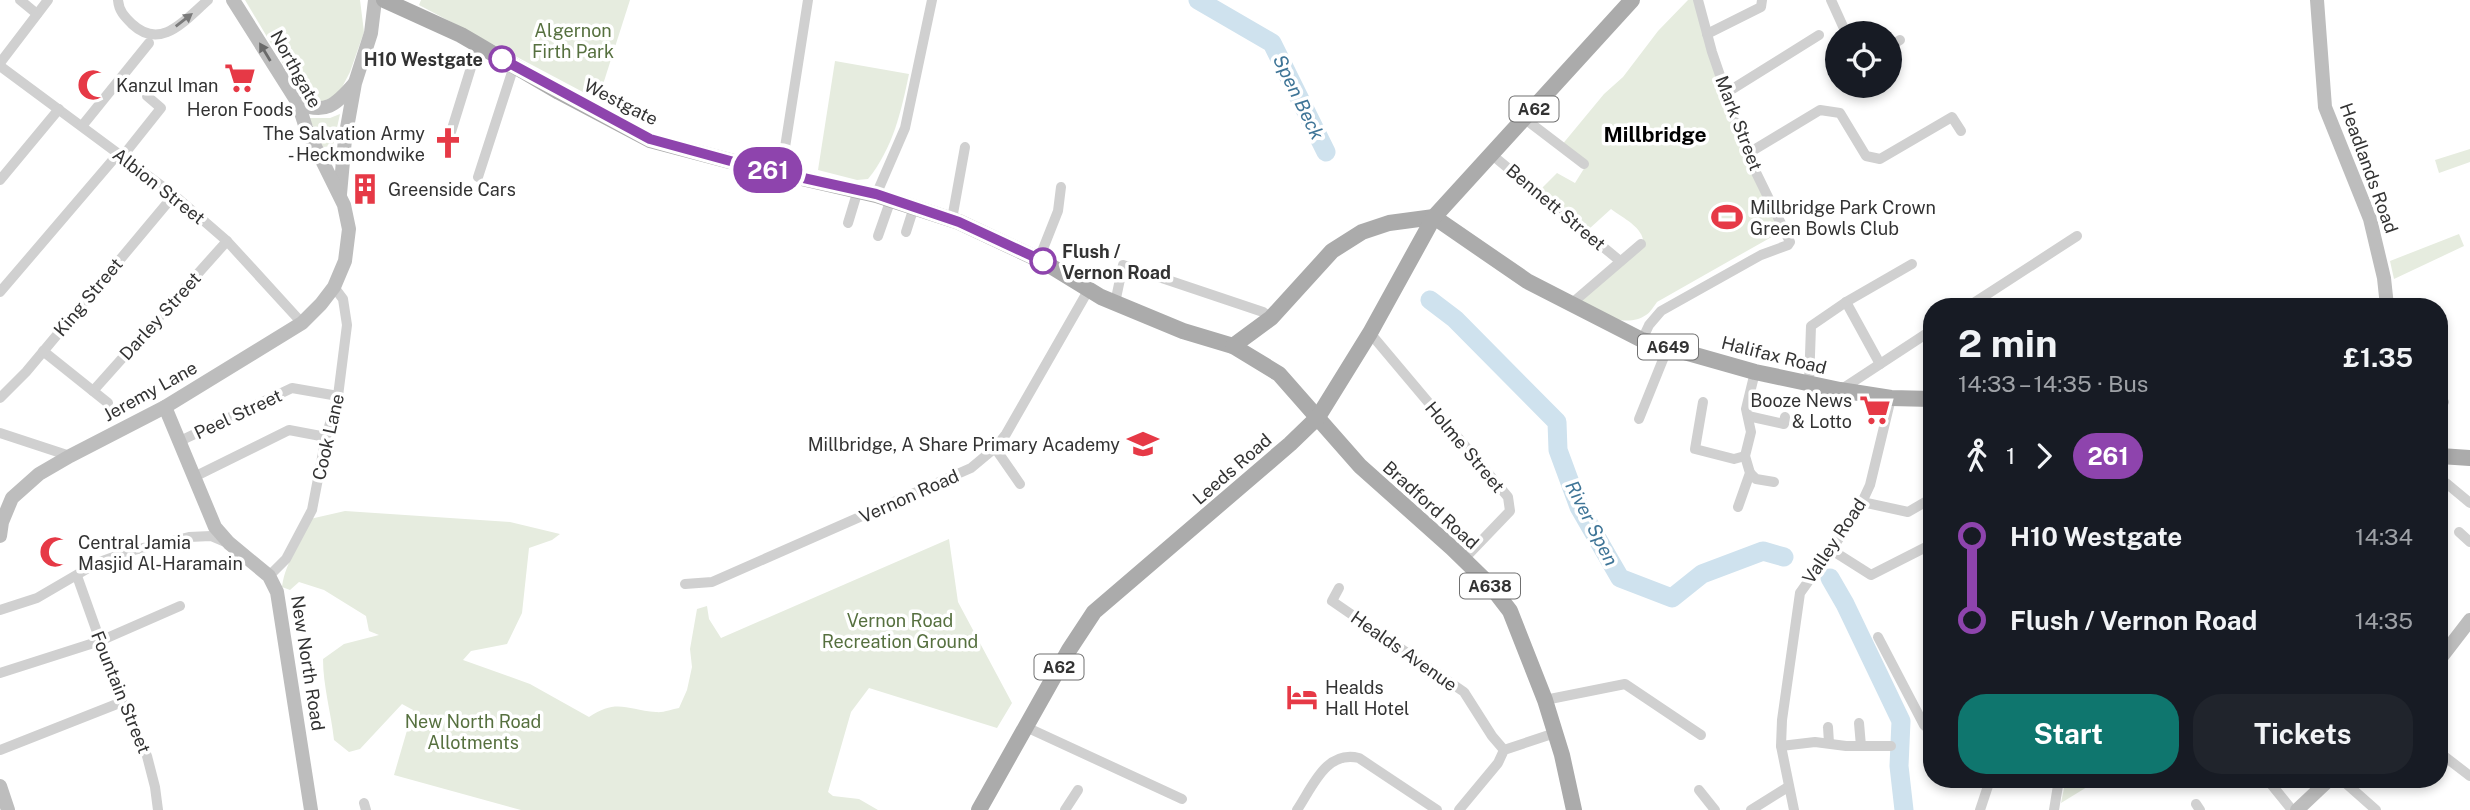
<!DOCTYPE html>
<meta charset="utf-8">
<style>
body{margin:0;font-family:"Public Sans",sans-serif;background:#20242c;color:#f1f3f6;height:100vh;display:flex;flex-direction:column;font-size:26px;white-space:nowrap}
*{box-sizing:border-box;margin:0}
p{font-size:23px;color:#9ea1a6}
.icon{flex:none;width:38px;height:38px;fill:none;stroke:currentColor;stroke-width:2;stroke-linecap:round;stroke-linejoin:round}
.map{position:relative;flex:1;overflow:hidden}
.panel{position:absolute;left:1923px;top:298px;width:525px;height:490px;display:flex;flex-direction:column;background:#171b24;border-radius:28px;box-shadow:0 4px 10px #0003}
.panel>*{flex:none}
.badge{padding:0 14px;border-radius:23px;font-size:24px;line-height:46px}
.controls{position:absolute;left:1825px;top:21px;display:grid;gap:14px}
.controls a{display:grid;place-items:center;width:77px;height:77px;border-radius:50%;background:#171b24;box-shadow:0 4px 10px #0003;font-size:35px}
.map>.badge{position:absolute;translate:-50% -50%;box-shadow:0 0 0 4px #fff}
.legs{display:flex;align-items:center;gap:10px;height:77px;padding:0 35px;font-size:23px}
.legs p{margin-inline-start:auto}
.overview{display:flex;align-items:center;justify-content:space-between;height:119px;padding:0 35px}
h1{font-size:38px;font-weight:700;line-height:52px}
.primary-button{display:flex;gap:14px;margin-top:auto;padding:14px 35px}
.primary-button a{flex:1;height:80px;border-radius:28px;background:#0f766e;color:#fff;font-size:28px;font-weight:700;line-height:80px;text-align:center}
.primary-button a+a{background:#20242c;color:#f1f3f6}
ul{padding:0 35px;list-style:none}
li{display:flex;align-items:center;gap:24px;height:84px;font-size:26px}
li i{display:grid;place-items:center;width:10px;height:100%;margin:0 9px;background:currentColor}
li i::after{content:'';width:18px;height:18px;margin:-9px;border:5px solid;border-radius:50%;background:#171b24}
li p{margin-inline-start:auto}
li:first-child i{background:linear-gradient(#0000 50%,currentColor 0)}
li:last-child i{background:linear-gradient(currentColor 50%,#0000 0)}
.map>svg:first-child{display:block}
</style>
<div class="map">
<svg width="2470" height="810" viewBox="0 0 2470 810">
<rect width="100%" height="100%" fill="#fff"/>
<!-- green -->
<g fill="#e6ecdf">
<path d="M245,0H360L364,32L350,72L339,93L319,104L304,99Z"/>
<path d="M421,0H630L598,100L419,5Z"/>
<path d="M1688,0H1695L1709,52L1782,231L1657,302C1654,306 1650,313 1646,315C1627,329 1594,313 1576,304L1643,247C1647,229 1624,219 1611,209L1589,229L1541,189L1557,173L1575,183L1585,167L1561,146L1604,94L1623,77L1658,31Z"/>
<path d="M835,61L909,74C901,112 893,148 868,179L857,180L818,170Z"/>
<path d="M340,114L333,146L323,147L309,118H330Z"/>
<path d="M2470,149V162L2439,173L2435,160Z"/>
<path d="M2459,234L2464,246L2394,279L2390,261Z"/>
<path d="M345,511L510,522L560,534L552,540L529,548L522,613L507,644L471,651L463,660L530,684L589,717C617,698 627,710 656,712C663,713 672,709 679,708L687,690L692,667L690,649L697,609L707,606L709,619L721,638L949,539L958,602L1012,703L997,728L869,688L851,712L828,792L833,796L859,799L878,810H521L394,775L413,710L402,704L360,749L349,752L334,740C331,712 323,686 323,659L344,644L379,635L369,631L366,616L324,590L299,582L290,590L282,587C286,558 302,546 310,519Z"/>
<path d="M2066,779H2100L2061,803Z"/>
</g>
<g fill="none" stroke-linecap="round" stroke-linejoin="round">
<!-- river -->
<g stroke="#cfe2ee" stroke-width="19">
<path d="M1198,0L1272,43L1326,152"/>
<path d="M1430,300L1455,319L1557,422L1558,450L1579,507L1620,578L1672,598L1702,574L1763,551L1784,557"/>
<path d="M1830,578L1845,604L1901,721L1899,766L1904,810"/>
</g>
<!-- street -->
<g stroke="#d0d0d0" stroke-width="10">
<path d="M20,0L37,14"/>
<path d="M118,0C119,11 124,16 132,24C161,51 185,20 208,0"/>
<path d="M1831,0L1846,33"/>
<path d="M1707,34L1761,7L1762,0"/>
<path d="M1890,46L1900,40"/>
<path d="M0,63L48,0"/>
<path d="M0,66L174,195L227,241L302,323"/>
<path d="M1726,93L1819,35"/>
<path d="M1525,119L1584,164"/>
<path d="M82,126L149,43"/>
<path d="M451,132L478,45"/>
<path d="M1491,154L1620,261"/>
<path d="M1747,154L1820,110L1840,113L1866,156L1880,159L1952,117L1961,131"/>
<path d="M122,157L161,108L147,96"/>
<path d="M781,173L808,0"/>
<path d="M478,177L514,66"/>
<path d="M0,180L59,109"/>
<path d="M876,195L905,128L932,0"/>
<path d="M952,219L965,147"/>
<path d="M848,223L858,190"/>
<path d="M906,232L914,207"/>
<path d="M878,236L891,199"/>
<path d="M1039,259L1058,211L1061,187"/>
<path d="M0,292L118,154"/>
<path d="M1846,302L1880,364"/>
<path d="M1115,303L1123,265L1263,312L1271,318"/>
<path d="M1571,304L1641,244"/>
<path d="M1969,306L2077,236"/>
<path d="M1370,333L1508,497L1510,511L1463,560"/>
<path d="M1642,340L1649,325L1661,311L1761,255L1788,245L1790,242L1747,154L1712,52L1698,0"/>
<path d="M43,351L108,403"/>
<path d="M1809,384L1811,326L1846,302L1912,264"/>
<path d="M1842,389L1932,330"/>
<path d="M93,391L227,241"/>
<path d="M2440,397L2444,402"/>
<path d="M0,398L26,372L174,195"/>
<path d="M1703,402L1695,449L1734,459L1745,456"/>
<path d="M1748,416L1784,424L1785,417"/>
<path d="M1639,419L1668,347"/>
<path d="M0,433L70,456"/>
<path d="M180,441L292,388L338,396"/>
<path d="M995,448L1020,484"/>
<path d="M1750,473L1756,479L1774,482"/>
<path d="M194,477L289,430L326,437"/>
<path d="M2446,483L2470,503"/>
<path d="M1862,502L1908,512L1932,498"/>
<path d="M1738,507L1750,473L1745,456L1751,432L1746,409L1755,372"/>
<path d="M2459,532L2470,542"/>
<path d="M1830,549L1871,575L1932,544"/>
<path d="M77,576L122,702L147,756L155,787L158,810"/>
<path d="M269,576L286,559L312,510L326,437L338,396L347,325L343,299L334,287"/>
<path d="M685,584L712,582L971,468L995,448L1006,434L1089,289"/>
<path d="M1339,588L1332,601L1464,692L1492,736L1504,750"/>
<path d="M0,610L37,598L97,563L130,551L189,537L211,536L225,542"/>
<path d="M1878,637L1924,725L1932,732"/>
<path d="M0,673L100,641L180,606"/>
<path d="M1545,700L1625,684L1701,735"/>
<path d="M1859,723L1861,746"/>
<path d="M1026,727L1182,799"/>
<path d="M1828,727L1829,743"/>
<path d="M1781,746L1815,742L1846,746H1891"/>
<path d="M0,750L122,702"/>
<path d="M2440,753L2470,776"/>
<path d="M2267,779L2292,810"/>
<path d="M2341,779L2376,810"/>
<path d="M1699,790L1715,810"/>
<path d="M364,803L366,810"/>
<path d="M2196,804L2200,810"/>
<path d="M1065,810L1078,790"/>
<path d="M1297,810C1313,786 1326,750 1359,758L1437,810"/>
<path d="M1459,810L1498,763L1504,750L1555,733"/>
<path d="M1751,810L1788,787"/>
<path d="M1794,810L1781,746L1782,720L1800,593L1857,513L1870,485L1891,398"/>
<path d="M1980,810L1989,783L1995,779"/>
<path d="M2054,810L2059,779"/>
</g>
<!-- secondary -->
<g stroke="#bdbdbd" stroke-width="14">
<path d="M2317,0L2325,107L2370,219L2384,278L2387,306"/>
<path d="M298,103C325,115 336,105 354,84"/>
<path d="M340,194L345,139L355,83L371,33L375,0"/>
<path d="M165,407L215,527L229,543L269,576L277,592L311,810"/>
<path d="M0,536L2,522L12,498L39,474L70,456L165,407L302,323L321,304L334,287L345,261L349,229L344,205L306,128L298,103L233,0"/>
<path d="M2440,659L2470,620"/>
<path d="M0,786L8,810"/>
<path d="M2297,810L2330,779"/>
</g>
<!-- primary -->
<g stroke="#ababab" stroke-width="16">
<path d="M384,0L461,35L559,92L650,140L745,165L876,195L959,222L1044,262L1101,297L1183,331L1233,346L1279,374L1360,466L1452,548L1490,585L1510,611L1545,700L1562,755L1574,810"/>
<path d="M1434,217L1527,281L1642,340L1755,372L1840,390L1891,398L1932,399"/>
<path d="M1233,346L1271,318L1332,251L1362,232L1389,223L1434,217"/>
<path d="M2440,456L2470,458"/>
<path d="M979,810L1069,650L1094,612L1290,444L1318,417L1370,333L1434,217L1632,0"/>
</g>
</g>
<!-- one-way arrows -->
<defs><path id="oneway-solid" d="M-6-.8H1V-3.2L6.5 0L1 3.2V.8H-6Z" transform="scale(1.75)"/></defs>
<use fill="#7a7a7a" href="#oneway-solid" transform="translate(184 20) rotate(-38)"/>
<use fill="#6a6a6a" href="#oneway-solid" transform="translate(265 52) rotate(-121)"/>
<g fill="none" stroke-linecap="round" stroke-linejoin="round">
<defs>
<path id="line-1" d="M502,59L650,139L745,165L876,194L959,222L1043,261"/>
</defs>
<!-- line-1 casing -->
<use href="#line-1" stroke="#fff" stroke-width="16"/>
<!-- line-1 -->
<use href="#line-1" stroke="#8e44ad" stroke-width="10"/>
</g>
<!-- icons -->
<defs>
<symbol id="supermarket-bare" viewBox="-9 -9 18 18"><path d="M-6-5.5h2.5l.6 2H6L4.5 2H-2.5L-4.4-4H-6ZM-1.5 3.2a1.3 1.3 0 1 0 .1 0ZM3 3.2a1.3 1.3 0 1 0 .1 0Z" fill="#e63946" stroke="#fff" stroke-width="2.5" paint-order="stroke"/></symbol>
<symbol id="mosque-bare" viewBox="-9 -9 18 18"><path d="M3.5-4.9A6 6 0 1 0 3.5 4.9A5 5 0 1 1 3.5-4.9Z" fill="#e63946" stroke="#fff" stroke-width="2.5" paint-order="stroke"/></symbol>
<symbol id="church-bare" viewBox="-9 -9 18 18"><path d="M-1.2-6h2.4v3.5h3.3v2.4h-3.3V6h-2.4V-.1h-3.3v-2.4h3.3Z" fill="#e63946" stroke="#fff" stroke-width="2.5" paint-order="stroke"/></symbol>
<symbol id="building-bare" viewBox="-9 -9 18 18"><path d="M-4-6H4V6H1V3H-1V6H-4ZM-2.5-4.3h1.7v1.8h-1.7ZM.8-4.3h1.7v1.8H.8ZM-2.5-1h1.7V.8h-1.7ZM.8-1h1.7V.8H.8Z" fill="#e63946" stroke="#fff" stroke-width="2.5" paint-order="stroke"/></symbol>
<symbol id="stadium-bare" viewBox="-9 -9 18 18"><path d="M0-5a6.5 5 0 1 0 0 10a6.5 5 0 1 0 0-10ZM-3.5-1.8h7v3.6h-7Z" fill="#e63946" stroke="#fff" stroke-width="2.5" paint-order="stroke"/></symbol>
<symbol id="school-bare" viewBox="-9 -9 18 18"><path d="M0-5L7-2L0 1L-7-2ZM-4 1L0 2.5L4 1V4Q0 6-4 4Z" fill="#e63946" stroke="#fff" stroke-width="2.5" paint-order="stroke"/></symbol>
<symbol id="hotel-bare" viewBox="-9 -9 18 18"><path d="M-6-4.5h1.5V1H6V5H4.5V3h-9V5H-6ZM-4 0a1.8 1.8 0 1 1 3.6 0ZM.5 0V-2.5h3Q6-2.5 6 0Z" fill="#e63946" stroke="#fff" stroke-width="2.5" paint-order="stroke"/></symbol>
</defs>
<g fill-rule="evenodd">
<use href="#supermarket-bare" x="218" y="56" width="44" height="44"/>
<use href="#mosque-bare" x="71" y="63" width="44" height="44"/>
<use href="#church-bare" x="426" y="121" width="44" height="44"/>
<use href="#building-bare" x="343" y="167" width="44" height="44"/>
<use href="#stadium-bare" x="1705" y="195" width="44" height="44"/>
<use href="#supermarket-bare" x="1853" y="388" width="44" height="44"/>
<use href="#school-bare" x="1121" y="422" width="44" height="44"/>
<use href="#mosque-bare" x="33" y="530" width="44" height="44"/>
<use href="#hotel-bare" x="1280" y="675" width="44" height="44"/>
</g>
<!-- markers -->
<g fill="#fff" stroke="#8e44ad" stroke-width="3.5">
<circle cx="502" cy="59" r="12"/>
<circle cx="1043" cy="261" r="12"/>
</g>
<g text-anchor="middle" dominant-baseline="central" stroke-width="7" stroke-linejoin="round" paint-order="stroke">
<!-- shield labels -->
<g fill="#fff" stroke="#707070" stroke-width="2">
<rect x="1509.5" y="96.5" width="49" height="25" rx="5"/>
<rect x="1638" y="334.5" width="60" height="25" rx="5"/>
<rect x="1460" y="573.5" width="60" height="25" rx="5"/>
<rect x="1034.5" y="654.5" width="49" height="25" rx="5"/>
</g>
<g font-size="16" font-weight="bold" fill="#333">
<text x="1534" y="109">A62</text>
<text x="1668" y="347">A649</text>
<text x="1490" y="586">A638</text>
<text x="1059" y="667">A62</text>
</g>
<!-- park labels -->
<g font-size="18" fill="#56703f" stroke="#fff">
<text x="573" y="30">Algernon<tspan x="573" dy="21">Firth Park</tspan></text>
<text x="900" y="620">Vernon Road<tspan x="900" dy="21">Recreation Ground</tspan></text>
<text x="473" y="721">New North Road<tspan x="473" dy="21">Allotments</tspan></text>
</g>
<!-- stop labels -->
<g font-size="18" font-weight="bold" fill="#333" stroke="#fff" text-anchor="end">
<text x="483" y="59">H10 Westgate</text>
<text x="1062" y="251" text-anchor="start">Flush /<tspan x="1062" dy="21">Vernon Road</tspan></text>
</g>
<!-- street labels -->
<g font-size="18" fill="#333" stroke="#fff">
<text transform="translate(296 69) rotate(61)">Northgate</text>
<text transform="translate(621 102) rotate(27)">Westgate</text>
<text transform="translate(1739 123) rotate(69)">Mark Street</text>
<text transform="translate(2369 168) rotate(70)">Headlands Road</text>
<text transform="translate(159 186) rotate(38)">Albion Street</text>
<text transform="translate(1556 207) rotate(40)">Bennett Street</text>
<text transform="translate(88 297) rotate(-50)">King Street</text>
<text transform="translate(160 316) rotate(-48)">Darley Street</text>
<text transform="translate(1774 355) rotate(14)">Halifax Road</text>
<text transform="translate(150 391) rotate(-29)">Jeremy Lane</text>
<text transform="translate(238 414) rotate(-25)">Peel Street</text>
<text transform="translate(328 437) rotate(-77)">Cook Lane</text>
<text transform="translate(1465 447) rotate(50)">Holme Street</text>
<text transform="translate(1232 469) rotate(-41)">Leeds Road</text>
<text transform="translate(909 496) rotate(-24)">Vernon Road</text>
<text transform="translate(1431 505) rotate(42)">Bradford Road</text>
<text transform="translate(1834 541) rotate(-56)">Valley Road</text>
<text transform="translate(1404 651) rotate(35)">Healds Avenue</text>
<text transform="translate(308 663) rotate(81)">New North Road</text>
<text transform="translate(121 692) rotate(68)">Fountain Street</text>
</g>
<!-- poi labels -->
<g font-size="18" fill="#333" stroke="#fff" text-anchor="start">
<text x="116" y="85">Kanzul Iman</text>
<text x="240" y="109" text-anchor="middle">Heron Foods</text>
<text x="425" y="133" text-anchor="end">The Salvation Army<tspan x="425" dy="21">- Heckmondwike</tspan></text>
<text x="388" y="189">Greenside Cars</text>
<text x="1750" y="207">Millbridge Park Crown<tspan x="1750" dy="21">Green Bowls Club</tspan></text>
<text x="1852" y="400" text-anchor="end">Booze News<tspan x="1852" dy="21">&amp; Lotto</tspan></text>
<text x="1120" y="444" text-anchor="end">Millbridge, A Share Primary Academy</text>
<text x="78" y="542">Central Jamia<tspan x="78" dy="21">Masjid Al-Haramain</tspan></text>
<text x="1325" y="687">Healds<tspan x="1325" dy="21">Hall Hotel</tspan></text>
</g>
<!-- water labels -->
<g font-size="19" font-style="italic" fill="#3f7597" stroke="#fff">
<text transform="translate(1299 97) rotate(64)">Spen Beck</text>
<text transform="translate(1592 523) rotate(63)">River Spen</text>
</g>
<!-- quarter labels -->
<g font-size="21" font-weight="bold" fill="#000" stroke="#fff">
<text x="1655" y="134">Millbridge</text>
</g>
</g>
</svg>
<div class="controls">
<a><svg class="icon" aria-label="locate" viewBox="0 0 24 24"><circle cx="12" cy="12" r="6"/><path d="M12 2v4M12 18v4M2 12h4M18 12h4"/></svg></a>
</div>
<b class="badge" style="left:768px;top:170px;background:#8e44ad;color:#fff">261</b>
<section class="panel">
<div class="overview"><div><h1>2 min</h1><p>14:33 – 14:35 · Bus</p></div><b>£1.35</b></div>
<div class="legs"><svg class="icon" aria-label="walk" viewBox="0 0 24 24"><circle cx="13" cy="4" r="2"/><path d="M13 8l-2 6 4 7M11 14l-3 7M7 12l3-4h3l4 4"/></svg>1<svg class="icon" aria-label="forward" viewBox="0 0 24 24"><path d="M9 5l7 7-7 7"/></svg><b class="badge" style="background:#8e44ad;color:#fff">261</b></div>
<ul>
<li><i style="color:#8e44ad"></i><b>H10 Westgate</b><p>14:34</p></li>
<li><i style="color:#8e44ad"></i><b>Flush / Vernon Road</b><p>14:35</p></li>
</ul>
<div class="primary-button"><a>Start</a><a>Tickets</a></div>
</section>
</div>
